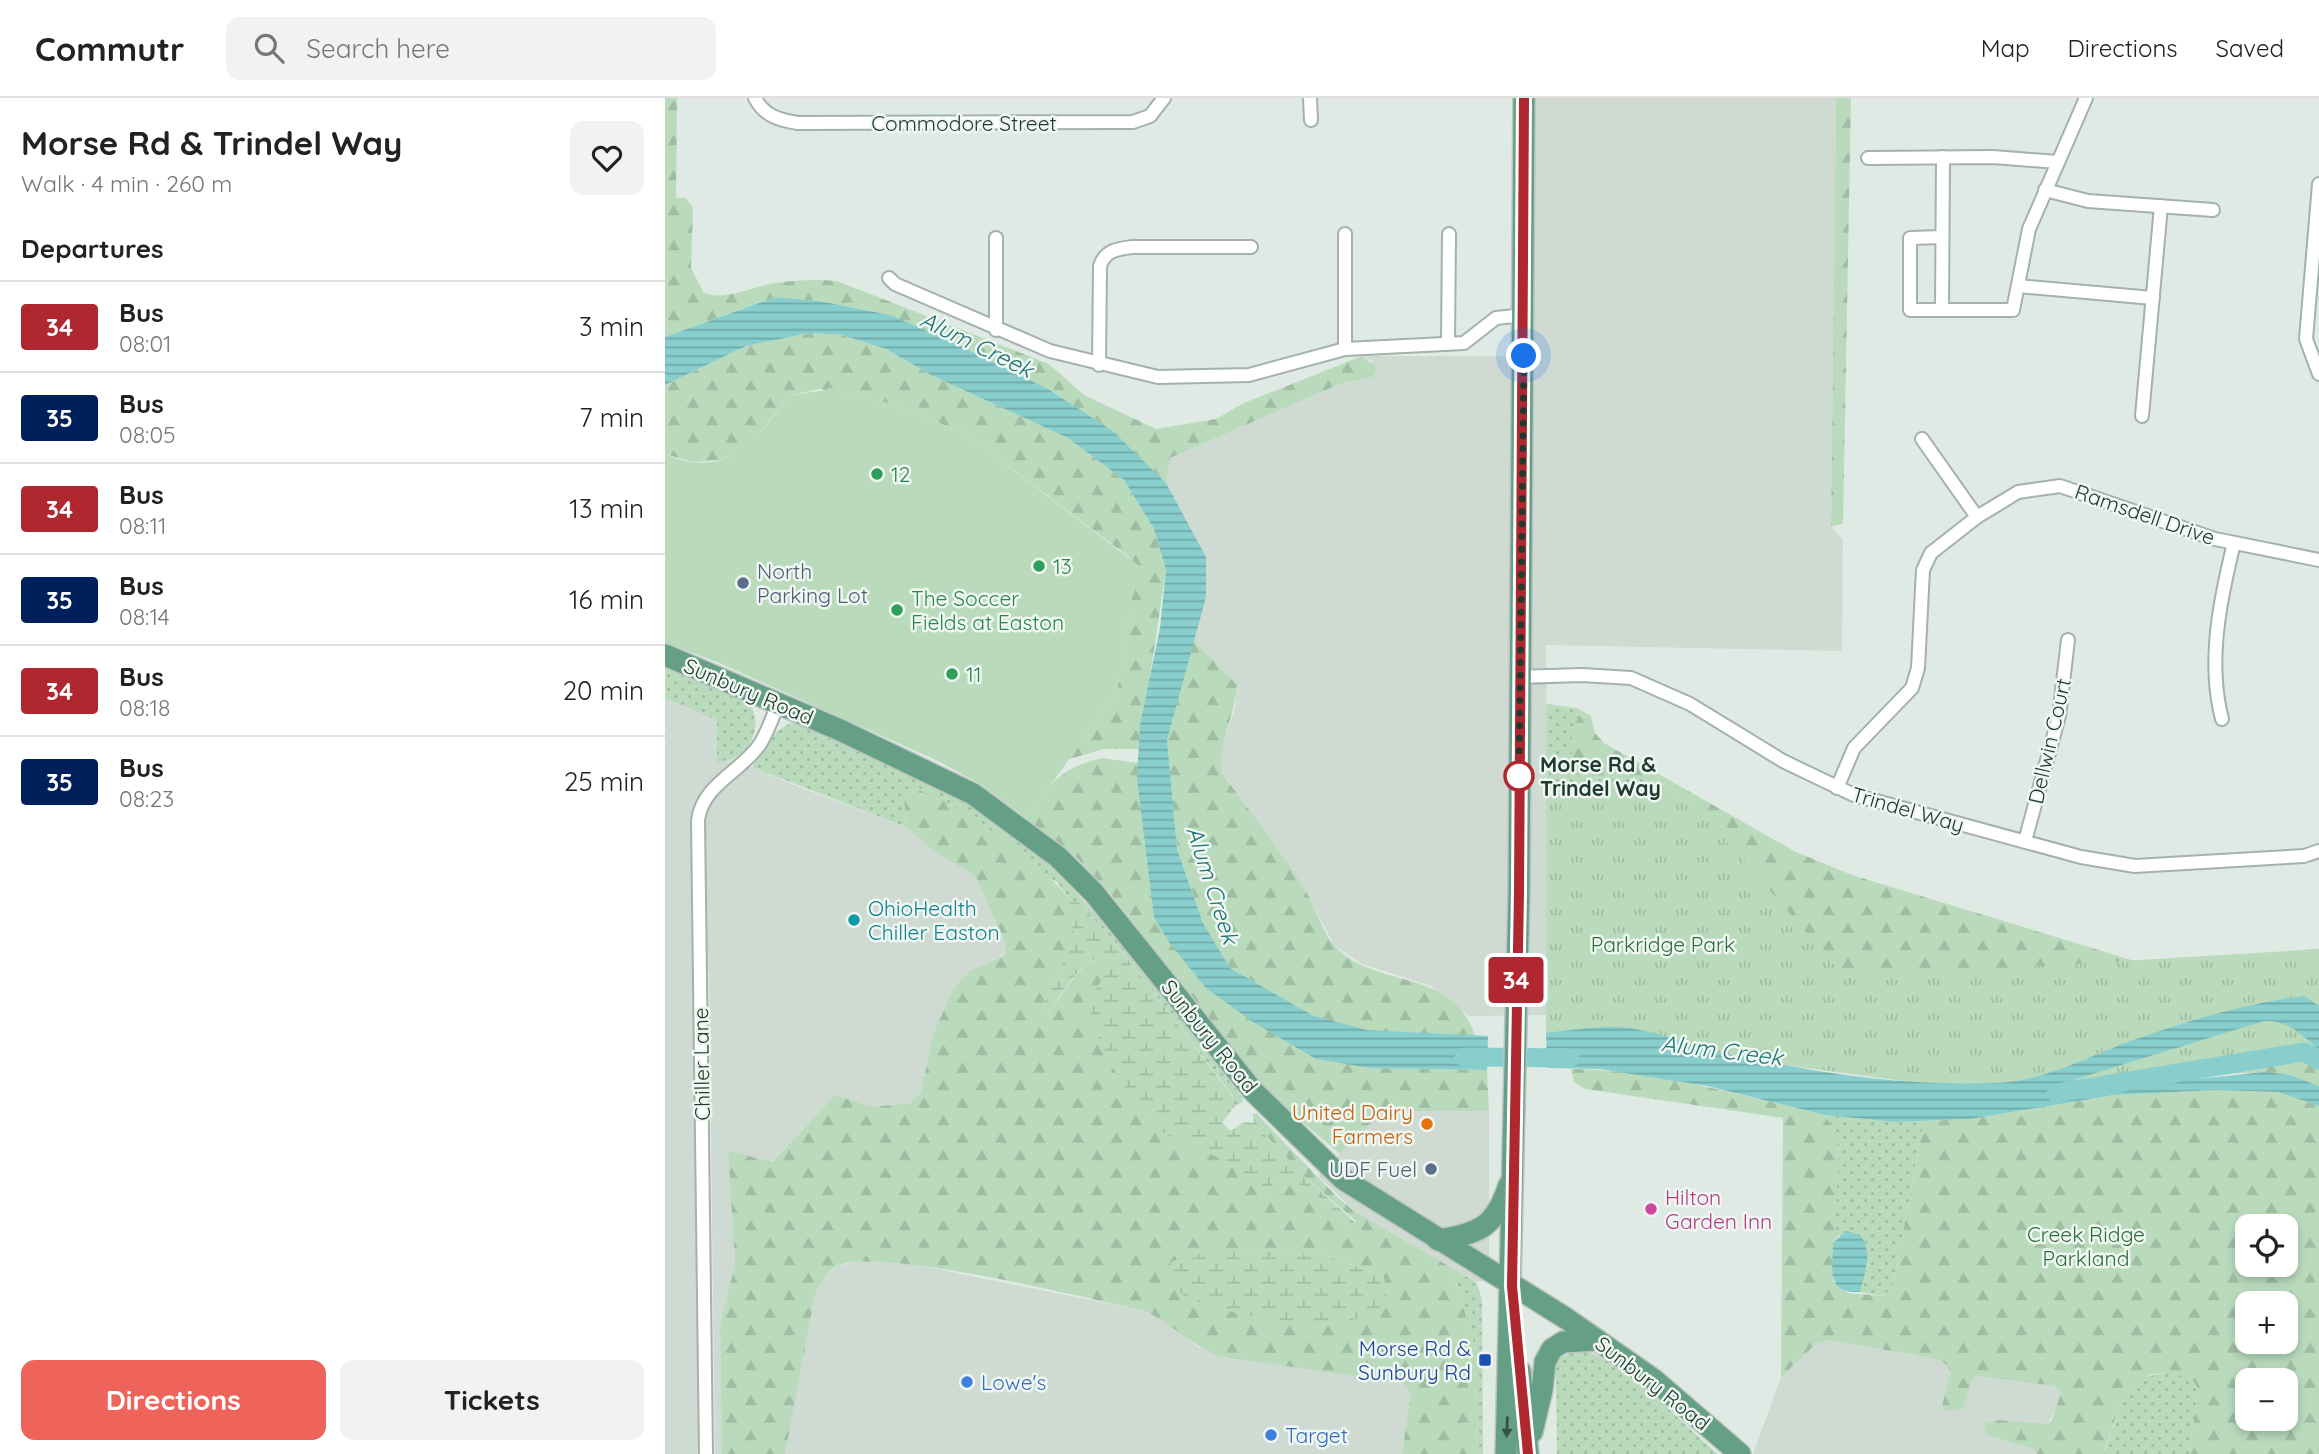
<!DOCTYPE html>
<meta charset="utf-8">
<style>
body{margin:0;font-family:Quicksand,sans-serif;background:#f2f2f2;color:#222;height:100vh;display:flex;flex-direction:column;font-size:26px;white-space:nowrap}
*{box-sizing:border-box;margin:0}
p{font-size:23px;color:#767676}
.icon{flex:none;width:38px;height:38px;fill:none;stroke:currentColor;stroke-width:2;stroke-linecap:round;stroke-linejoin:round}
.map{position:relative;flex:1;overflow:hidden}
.sheet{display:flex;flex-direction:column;background:#fff;width:665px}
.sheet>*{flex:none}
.badge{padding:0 14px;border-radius:5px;font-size:24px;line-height:46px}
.buttons{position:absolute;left:1570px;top:1116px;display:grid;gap:14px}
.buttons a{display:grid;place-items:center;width:63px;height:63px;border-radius:14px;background:#fff;box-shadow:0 4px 10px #0003;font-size:35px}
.you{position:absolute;width:35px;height:35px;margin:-18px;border:5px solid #fff;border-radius:50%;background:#1a73e8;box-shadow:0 0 0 10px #1a73e833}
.map>.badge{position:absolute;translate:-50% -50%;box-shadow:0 0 0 4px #fff}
h2{padding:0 21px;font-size:26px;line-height:63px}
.round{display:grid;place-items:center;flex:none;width:74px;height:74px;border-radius:14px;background:#f2f2f2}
.summary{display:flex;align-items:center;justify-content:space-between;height:119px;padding:0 21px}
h1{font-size:33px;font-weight:800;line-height:52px}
.cta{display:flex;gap:14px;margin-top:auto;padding:14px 21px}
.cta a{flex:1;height:80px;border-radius:14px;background:#ee645a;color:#fff;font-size:28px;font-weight:800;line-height:80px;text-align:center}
.cta a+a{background:#f2f2f2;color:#222}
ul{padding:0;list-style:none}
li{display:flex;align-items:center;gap:21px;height:91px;padding:0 21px;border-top:2px solid #e0e0e0}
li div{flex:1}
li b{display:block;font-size:26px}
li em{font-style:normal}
li .badge{min-width:77px;font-weight:700;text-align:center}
header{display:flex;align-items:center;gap:42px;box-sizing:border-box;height:98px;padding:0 35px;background:#fff;border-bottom:2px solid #e0e0e0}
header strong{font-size:33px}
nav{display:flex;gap:38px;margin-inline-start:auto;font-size:24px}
.search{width:490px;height:63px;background:#f2f2f2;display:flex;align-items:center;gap:18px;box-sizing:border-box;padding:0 24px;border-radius:14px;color:#767676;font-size:26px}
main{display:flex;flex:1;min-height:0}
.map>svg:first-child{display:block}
</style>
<header>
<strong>Commutr</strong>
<div class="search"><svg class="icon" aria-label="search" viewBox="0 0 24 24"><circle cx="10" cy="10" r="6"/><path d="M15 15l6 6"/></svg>Search here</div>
<nav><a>Map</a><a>Directions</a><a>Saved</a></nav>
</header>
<main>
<section class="sheet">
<div class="summary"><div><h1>Morse Rd &amp; Trindel Way</h1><p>Walk · 4 min · 260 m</p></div><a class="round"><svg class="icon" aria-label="heart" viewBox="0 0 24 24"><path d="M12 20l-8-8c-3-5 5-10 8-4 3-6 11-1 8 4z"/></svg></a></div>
<h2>Departures</h2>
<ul>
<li><span class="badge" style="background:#af272f;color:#fff">34</span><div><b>Bus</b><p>08:01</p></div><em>3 min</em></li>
<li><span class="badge" style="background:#00205b;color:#fff">35</span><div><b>Bus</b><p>08:05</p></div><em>7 min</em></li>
<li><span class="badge" style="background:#af272f;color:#fff">34</span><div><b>Bus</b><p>08:11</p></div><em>13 min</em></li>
<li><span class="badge" style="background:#00205b;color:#fff">35</span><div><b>Bus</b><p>08:14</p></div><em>16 min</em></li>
<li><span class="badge" style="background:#af272f;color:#fff">34</span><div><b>Bus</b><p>08:18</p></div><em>20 min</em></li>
<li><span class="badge" style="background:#00205b;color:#fff">35</span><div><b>Bus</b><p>08:23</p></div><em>25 min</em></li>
</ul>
<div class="cta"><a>Directions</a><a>Tickets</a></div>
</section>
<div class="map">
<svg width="1654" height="1356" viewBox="0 0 1654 1356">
<defs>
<pattern id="grass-dots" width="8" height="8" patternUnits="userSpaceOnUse" patternTransform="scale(1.75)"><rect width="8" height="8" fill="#b9dbbc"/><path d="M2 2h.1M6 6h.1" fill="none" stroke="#9fbda2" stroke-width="1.8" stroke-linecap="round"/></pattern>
<pattern id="forest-firs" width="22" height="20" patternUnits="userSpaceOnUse" patternTransform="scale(1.75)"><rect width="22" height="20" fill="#b9dbbc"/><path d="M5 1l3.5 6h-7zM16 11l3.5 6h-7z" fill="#9fbda2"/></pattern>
<pattern id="wetland-marsh" width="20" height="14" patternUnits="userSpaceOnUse" patternTransform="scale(1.75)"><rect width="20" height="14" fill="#b9dbbc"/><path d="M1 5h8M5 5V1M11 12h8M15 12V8" fill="none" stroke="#9fbda2"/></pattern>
<pattern id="park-tufts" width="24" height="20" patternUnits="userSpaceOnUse" patternTransform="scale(1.75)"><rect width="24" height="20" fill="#b9dbbc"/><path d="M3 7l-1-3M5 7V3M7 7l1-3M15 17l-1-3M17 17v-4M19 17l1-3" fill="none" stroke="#9fbda2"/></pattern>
<pattern id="water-rules" width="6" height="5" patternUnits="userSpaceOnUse" patternTransform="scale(1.75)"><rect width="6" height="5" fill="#88cecd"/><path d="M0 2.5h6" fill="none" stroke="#6fa8a7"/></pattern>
</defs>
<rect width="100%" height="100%" fill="#e0eae4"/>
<!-- built -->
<g fill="#cedad2">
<path d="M861,0H1171L1166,428L1178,442L1177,553L881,547L883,917L804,918L766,888L697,866L669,847L642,795L556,672L555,654L570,610L572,587L527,541L541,499L501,385L505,360L677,285L708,279L707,263L697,258H859Z"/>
<path d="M0,600L52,622L60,664L68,661L126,686L241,729L268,752L311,779L341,847L338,858L305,874L268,937L256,994L245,1005L208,1009L170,997L106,1064L63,1054L70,1166L55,1227L57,1356H50L44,873H28L34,1346L32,1356H0Z"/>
<path d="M725,1006L734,1013H824V1182L811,1184L692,1115L653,1078Z"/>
<path d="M197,1162L252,1167L480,1213L502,1223L534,1250L737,1285L746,1295L737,1356H120L150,1197L159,1178L173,1168Z"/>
<path d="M1165,1242L1272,1261L1282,1267L1285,1274L1277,1308L1298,1311L1307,1281L1313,1278L1389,1288L1396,1295L1394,1305L1382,1327L1322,1337L1370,1351L1372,1356H1088L1116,1279L1152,1245Z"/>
</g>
<!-- grass -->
<g fill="url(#grass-dots)">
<path d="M0,566L79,599C104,623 85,664 52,664V622L0,600Z"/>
<path d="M881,606L912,610L926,618L914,619L920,679L977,681L1035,706L1037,711L1034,717L882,844Z"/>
<path d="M125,625L139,626L263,679L358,736L464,853L577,999L578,1004L569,1009L568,998L455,851L415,805L405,802L392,784L239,699L241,729L87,669L112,633Z"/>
<path d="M1160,1017L1230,1024L1259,1023L1228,1188L1219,1198L1195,1194L1203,1167L1174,1137L1168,1145L1173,1066L1172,1038Z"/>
<path d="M787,1170L811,1184L817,1201L818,1356H812L809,1246Z"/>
<path d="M905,1248C956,1258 1013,1322 1053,1356H892L891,1270L896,1260L905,1255Z"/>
<path d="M1506,1274L1527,1281L1533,1291L1524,1356H1439L1459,1297L1474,1280Z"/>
</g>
<!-- forest -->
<g fill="url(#forest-firs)" fill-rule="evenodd">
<path d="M0,0H12L11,100H21L28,110L26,170L39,195C63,203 85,189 110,185C131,182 151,181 172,183L384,266L419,297L491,331L551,321L579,305L697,258L712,269L708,279L677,285L505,360L501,385L448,333L383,291L225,217L154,203L111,199L0,239Z"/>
<path d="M1171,0H1186L1178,426L1166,428Z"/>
<path d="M144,235L177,237L221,251L268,278L403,340L459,382L489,431L501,472L474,651H439L404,661L452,593L470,478L465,460L301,336L227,306L155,291L126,297L80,351L54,362L28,364L0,356V287L81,248Z"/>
<path d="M527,541L572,587C570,617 554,643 556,673C584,713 616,753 642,795C651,811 657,833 669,847C707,892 789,868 810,938L702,932L647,917L565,870L538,825L512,751L502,642Z"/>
<path d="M926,618L930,635L939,645L1131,754L1187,777L1483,867L915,913L1037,711L1034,706L977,681L920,679L911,675C906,657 903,634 914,619Z"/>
<path d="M437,660L473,665L489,819L705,970L822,972L824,1013H734L725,1006L675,1056L614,1004L581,968L445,795L409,757L362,721C387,685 392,671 437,660Z"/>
<path d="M250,691C296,706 376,764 405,802L402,807L411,840L378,906L377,918C401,901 409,863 442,857L444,868L439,880L473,1003L484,1021L577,1071L602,1096L611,1081C640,1079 666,1112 687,1130L691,1123L640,1079L589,1025L588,1016H592L672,1099L692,1115L787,1170L809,1246L812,1356H737L746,1295L737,1285L553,1258C526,1247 506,1225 480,1213C425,1201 213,1148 172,1168C159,1175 156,1185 150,1197L120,1356H57L55,1227L70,1166L63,1053L107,1064L170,997L208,1009L245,1005L256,994L268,937L288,892L305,873L339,858L341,847L311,779L268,752L241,729L239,699ZM578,1152L663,1158L718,1178Z"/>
<path d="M1654,952V988L1625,977L1573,975L1418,993L1411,989V981Z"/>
<path d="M906,971C992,972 1077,998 1160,1017L1172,1037L1173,1066L1168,1183L1183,1195L1219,1198L1228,1188L1259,1023L1305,1021L1449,997L1549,992L1613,994L1654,1008V1356H1524L1533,1291L1527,1281C1461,1259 1456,1306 1439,1356H1372L1369,1351L1321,1337L1319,1326L1332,1322L1383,1326L1387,1322L1396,1295L1389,1288L1313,1278L1307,1281L1298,1311L1281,1313L1277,1308L1285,1274L1282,1267L1272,1261L1165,1242L1152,1245L1116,1279L1118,1020L920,991L909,984ZM1582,1129H1620V1167H1582ZM1582,1206H1620V1244H1582ZM1582,1283H1620V1321H1582Z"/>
</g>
<!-- wetland -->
<g fill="url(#wetland-marsh)">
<path d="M405,802L415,805L455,851L568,999L569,1009L557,1025L566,1033L578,1024L589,1025L640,1079L694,1128L687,1130C666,1112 640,1079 611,1081L602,1096L594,1097C580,1056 525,1056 494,1031C475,1015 441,962 432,937C429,930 424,914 425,906C428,887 447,879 442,857C410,862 399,900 377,919L378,906L410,840L402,807Z"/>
<path d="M578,1152L663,1158L718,1178C753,1256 540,1218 514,1194C505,1186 504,1175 506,1164L525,1157Z"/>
</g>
<!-- park -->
<path fill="url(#park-tufts)" d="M882,694L1020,695L1181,880L1654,851V962L1638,954L1357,999L881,935Z"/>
<!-- pitch -->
<path fill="#b9dbbc" d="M164,289L175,295L227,306L301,336L478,471L469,485L452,593L362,721L315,686L271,662L52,564L0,545V356C63,384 91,339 126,297L162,292Z"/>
<!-- water -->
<g fill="url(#water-rules)">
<path d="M111,199L154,203L225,217L283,242L383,291L448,333L501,385L541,459V499L502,642L512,751L538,825L565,870L647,917L702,932L823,938L822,972L705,970L651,961L588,924L541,890L504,844L489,819L472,680L475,627L495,530L501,472L489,431L459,382L403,340L268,278L221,251L177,237L144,235L81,248L0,287V239Z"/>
<path d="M1639,898L1654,908V952C1637,937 1623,922 1599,923L1411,981L1410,984L1418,993L1600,974L1625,977L1654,988V1008L1613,994L1549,992L1449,997L1305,1021L1230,1024L1160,1017L1042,988L935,971L882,970L881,935C911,932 941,926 971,931C1002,937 1032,950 1063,956C1149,974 1241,989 1330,985C1377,984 1422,959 1466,943C1521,923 1581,905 1639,898Z"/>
<path d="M1181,1133L1195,1137C1208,1155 1201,1173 1195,1194C1160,1196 1168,1170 1168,1145Z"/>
</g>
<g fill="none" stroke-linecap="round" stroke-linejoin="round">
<!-- river -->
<g stroke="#88cecd" stroke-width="19">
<path d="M799,959L905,960"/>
<path d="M1391,995L1639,954L1654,962"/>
</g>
<defs>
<g id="minor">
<path d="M90,0C99,18 114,22 133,25L468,24L485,18L499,0"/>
<path d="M645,0L646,22"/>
<path d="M1203,60L1328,59L1393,64"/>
<path d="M1654,86L1641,241L1654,276"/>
<path d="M1380,92L1423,103L1548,112"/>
<path d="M680,136V251"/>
<path d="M1277,139L1245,140V212H1348L1364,131L1421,0"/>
<path d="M224,180L230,186L385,253L493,279L584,277L680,251L799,245L831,220L859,217"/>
<path d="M1353,188L1488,200"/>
<path d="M1277,212L1278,59"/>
<path d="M331,232V140"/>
<path d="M783,245L784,136"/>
<path d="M434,267L435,168C440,152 453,151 467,149H586"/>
<path d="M1477,318L1496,108"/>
<path d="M1257,341L1312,419"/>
<path d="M855,579L917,577L966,580L1025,606L1118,663L1189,697L1416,759L1470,768L1639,758L1654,753"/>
<path d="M1557,621C1542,564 1555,502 1569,445"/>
<path d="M1172,690L1189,650L1247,590L1253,570L1258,472L1266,455L1312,419L1353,394L1395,388L1550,441L1654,462"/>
<path d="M1360,743L1394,618L1403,542"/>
<path d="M41,1356L33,722C38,686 76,674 95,646C103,633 108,619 113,605"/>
</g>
<g id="primary">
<path d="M0,557L175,632L308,696L393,759L429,795L588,993L678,1081L902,1221L988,1281L1075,1356"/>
<path d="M773,1142C814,1135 830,1130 844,1087"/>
<path d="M855,1273L863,1356"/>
<path d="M867,1334L877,1292L880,1264L887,1251L898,1244L932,1242"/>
<path d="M841,1356L854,794L859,0"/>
</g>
</defs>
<!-- minor casing -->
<use href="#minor" stroke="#a3b2aa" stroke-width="16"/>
<!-- primary casing -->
<use href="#primary" stroke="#bcc4c1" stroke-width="24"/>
<!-- minor -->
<use href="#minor" stroke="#fff" stroke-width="12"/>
<!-- primary -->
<use href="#primary" stroke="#659f86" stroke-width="21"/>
</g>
<!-- one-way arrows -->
<defs><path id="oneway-solid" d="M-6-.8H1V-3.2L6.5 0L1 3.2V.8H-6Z" transform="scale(1.75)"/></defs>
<use fill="#325345" href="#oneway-solid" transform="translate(842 1329) rotate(92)"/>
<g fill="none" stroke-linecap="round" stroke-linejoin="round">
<defs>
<path id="line" d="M859,0L854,794L847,1188L863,1356"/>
</defs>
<!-- line casing -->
<use href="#line" stroke="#fff" stroke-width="16"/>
<!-- line -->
<use href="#line" stroke="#af272f" stroke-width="10"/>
<!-- walk -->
<path stroke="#213a2f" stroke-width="7" stroke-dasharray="0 12.6" d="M854,678L859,258"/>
</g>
<!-- markers -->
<g fill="#2e9e5b" stroke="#f0f7f2" stroke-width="2.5">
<circle cx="212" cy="376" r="7"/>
<circle cx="374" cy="468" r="7"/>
<circle cx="232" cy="512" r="7"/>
<circle cx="287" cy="576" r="7"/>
</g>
<g fill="#5c6f8a" stroke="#f0f7f2" stroke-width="2.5">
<circle cx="78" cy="485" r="7"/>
<circle cx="766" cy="1071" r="7"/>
</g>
<circle fill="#fff" stroke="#af272f" stroke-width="3.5" cx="854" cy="678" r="14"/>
<circle fill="#0f9aa8" stroke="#f0f7f2" stroke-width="2.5" cx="189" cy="822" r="7"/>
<circle fill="#e8710a" stroke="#f0f7f2" stroke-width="2.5" cx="762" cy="1026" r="7"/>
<circle fill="#d1479c" stroke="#f0f7f2" stroke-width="2.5" cx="986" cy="1111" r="7"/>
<rect fill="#1a4fb4" stroke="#f0f7f2" stroke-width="2.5" x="813" y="1255" width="14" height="14" rx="3.5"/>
<g fill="#3f7fe0" stroke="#f0f7f2" stroke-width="2.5">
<circle cx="302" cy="1284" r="7"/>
<circle cx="606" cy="1337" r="7"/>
</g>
<g text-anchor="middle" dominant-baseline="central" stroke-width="5" stroke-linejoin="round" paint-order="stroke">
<!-- street labels -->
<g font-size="21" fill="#213a2f" stroke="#f0f7f2">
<text x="299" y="25">Commodore Street</text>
<text transform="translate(1480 416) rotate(19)">Ramsdell Drive</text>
<text transform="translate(84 593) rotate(23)">Sunbury Road</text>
<text transform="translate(1384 643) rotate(-77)">Dellwin Court</text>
<text transform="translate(1243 711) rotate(16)">Trindel Way</text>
<text transform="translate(545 938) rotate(51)">Sunbury Road</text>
<text transform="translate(36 966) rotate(-91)">Chiller Lane</text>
<text transform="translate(988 1285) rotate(38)">Sunbury Road</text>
</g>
<!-- leisure labels -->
<g font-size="21" fill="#27864d" stroke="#f0f7f2" text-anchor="start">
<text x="226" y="376">12</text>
<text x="388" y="468">13</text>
<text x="246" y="500">The Soccer<tspan x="246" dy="24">Fields at Easton</tspan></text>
<text x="301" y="576">11</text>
</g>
<!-- service labels -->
<g font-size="21" fill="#4e5e75" stroke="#f0f7f2" text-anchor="start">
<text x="92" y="473">North<tspan x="92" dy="24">Parking Lot</tspan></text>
<text x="752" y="1071" text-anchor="end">UDF Fuel</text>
</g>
<!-- stop labels -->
<g font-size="21" font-weight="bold" fill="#213a2f" stroke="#f0f7f2" text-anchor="start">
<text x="875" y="666">Morse Rd &amp;<tspan x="875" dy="24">Trindel Way</tspan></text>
</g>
<!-- culture labels -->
<g font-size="21" fill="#0d838f" stroke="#f0f7f2" text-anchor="start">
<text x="203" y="810">OhioHealth<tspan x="203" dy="24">Chiller Easton</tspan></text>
</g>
<!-- park labels -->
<g font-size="21" fill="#2c6f3a" stroke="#f0f7f2">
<text x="998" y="846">Parkridge Park</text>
<text x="1421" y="1136">Creek Ridge<tspan x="1421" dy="24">Parkland</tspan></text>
</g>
<!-- food labels -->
<g font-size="21" fill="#c56008" stroke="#f0f7f2" text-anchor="end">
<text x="748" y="1014">United Dairy<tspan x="748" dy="24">Farmers</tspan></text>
</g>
<!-- hotel labels -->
<g font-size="21" fill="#b23c85" stroke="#f0f7f2" text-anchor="start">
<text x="1000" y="1099">Hilton<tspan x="1000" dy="24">Garden Inn</tspan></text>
</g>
<!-- transit labels -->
<g font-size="21" fill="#164399" stroke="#f0f7f2" text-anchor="end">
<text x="806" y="1250">Morse Rd &amp;<tspan x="806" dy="24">Sunbury Rd</tspan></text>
</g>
<!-- shop labels -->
<g font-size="21" fill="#366cbe" stroke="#f0f7f2" text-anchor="start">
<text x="316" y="1284">Lowe's</text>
<text x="620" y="1337">Target</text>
</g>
<!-- water labels -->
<g font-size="23" font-style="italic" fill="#1d7473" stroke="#f0f7f2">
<text transform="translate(312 246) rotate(26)">Alum Creek</text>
<text transform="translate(548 787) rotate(72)">Alum Creek</text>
<text transform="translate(1057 952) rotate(7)">Alum Creek</text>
</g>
</g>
</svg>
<div class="buttons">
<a><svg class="icon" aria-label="locate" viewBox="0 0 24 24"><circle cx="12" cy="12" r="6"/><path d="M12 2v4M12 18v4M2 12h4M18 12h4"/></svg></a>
<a>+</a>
<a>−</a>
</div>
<div class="you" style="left:859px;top:258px"></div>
<b class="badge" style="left:851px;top:882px;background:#af272f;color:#fff">34</b>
</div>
</main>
